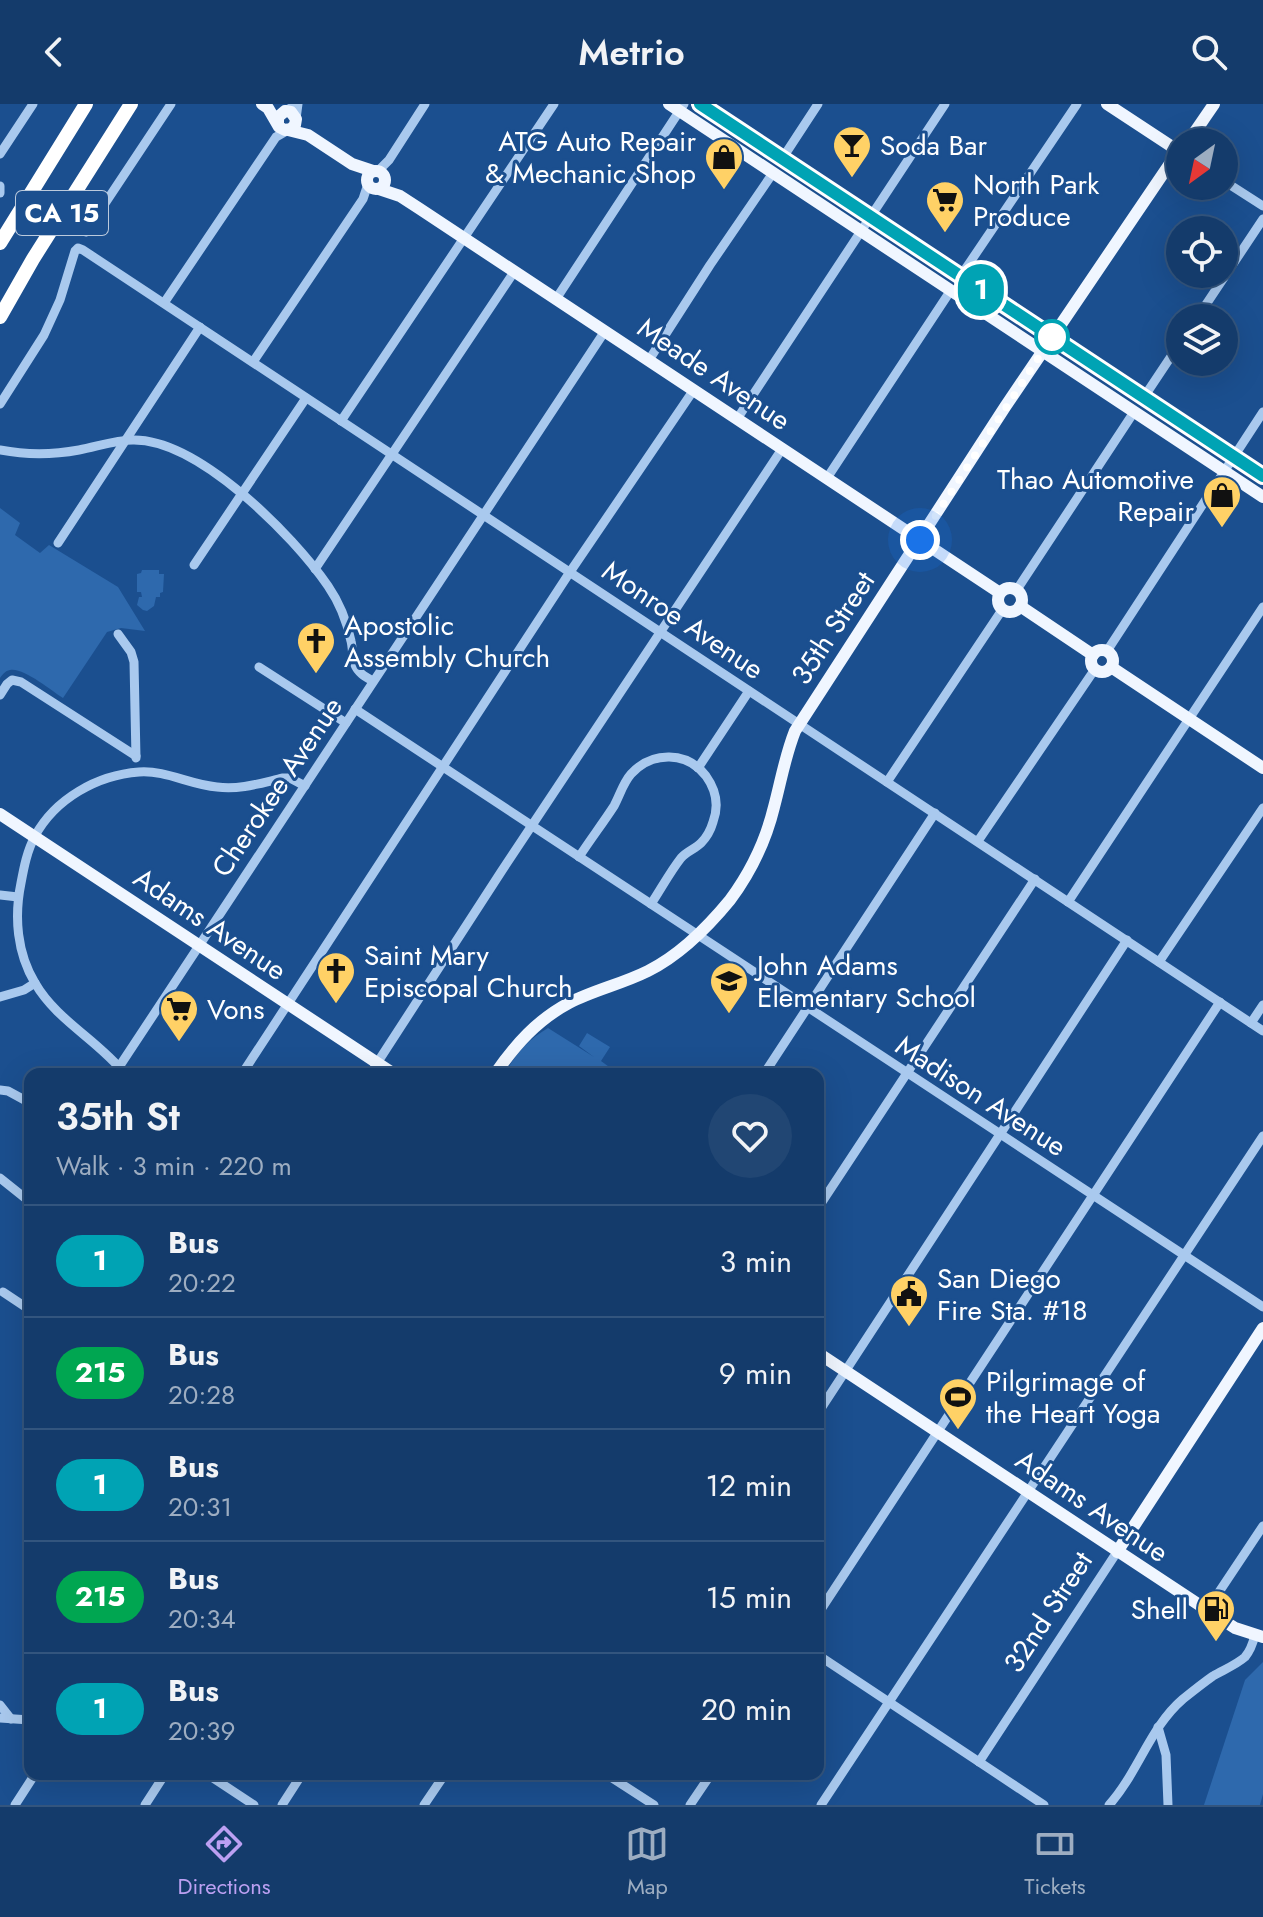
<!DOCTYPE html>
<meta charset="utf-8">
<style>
body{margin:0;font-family:Jost,sans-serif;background:#214673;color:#f1f3f6;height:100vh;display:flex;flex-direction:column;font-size:30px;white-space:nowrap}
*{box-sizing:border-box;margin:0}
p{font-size:26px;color:#9dadc1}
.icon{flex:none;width:44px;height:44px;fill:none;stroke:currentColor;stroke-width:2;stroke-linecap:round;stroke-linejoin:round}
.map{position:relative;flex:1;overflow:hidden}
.drawer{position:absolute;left:24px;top:964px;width:800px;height:712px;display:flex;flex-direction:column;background:#143b6b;border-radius:16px;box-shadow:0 8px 32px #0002,0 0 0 2px #33557e}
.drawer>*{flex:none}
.badge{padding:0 16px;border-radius:26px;font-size:28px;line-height:52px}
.needle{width:52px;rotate:213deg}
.buttons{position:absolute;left:1166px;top:24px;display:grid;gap:16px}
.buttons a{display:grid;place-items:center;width:72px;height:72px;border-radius:50%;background:#143b6b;box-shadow:0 8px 32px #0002,0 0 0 2px #33557e;font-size:40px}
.you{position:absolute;width:40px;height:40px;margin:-20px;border:6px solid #fff;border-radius:50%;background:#1a73e8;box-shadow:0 0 0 12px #1a73e833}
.map>.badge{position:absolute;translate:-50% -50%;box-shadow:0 0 0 4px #fff}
.round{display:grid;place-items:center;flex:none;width:84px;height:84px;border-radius:42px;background:#214673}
.overview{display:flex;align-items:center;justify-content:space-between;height:136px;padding:0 32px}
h1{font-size:38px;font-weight:600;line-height:60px}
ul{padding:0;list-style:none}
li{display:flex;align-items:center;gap:24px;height:112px;padding:0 32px;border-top:2px solid #33557e}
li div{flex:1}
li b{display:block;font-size:30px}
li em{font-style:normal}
li .badge{min-width:88px;font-weight:700;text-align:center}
header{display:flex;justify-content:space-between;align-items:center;height:104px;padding:0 32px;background:#143b6b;font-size:36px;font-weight:600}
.tabs{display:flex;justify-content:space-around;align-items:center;height:112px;border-top:2px solid #33557e;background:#143b6b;font-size:22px;color:#9dadc1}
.tabs a{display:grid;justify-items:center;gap:4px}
.tabs .on{color:#bca0f2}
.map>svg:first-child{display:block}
</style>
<header><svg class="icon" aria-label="back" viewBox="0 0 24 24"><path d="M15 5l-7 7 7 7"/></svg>Metrio<svg class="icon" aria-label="search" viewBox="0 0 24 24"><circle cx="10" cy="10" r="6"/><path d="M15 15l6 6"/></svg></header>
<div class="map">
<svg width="1263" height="1701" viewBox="0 0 1263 1701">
<rect width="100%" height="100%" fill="#1b4f8f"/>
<!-- green -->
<g fill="#2e69ad">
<path d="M0,404L20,419L15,431L40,449L49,441L118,483L145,527L121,524L107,528L63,594C52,587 23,563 10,566C5,567 3,570 0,574Z"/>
<path d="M142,466H159V470H164L163,488L160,489V493H156L154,502L147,507L143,506L137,501L139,493H142L141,488H137V470L141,469Z"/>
<path d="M548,924L594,953L579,942L587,929L610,943L601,957L616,968L615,970H505C515,950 529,935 548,924Z"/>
<path d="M1263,1558V1690L1260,1701H1204L1245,1576Z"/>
</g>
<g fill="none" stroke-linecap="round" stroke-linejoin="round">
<!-- minor -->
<g stroke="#a9c9ee" stroke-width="9">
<path d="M285,7L298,0L296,15"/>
<path d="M0,50L33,0"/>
<path d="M782,55L818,0"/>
<path d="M378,67L389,56L425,0"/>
<path d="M1224,77L1263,102"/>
<path d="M0,82V89"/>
<path d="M86,128L171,0"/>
<path d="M960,173L1077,0"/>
<path d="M556,195L684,0"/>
<path d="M164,199L276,33L288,26"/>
<path d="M1197,214L1263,115"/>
<path d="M649,256L710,161L773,69"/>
<path d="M253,258L363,95L368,80"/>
<path d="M1144,293L1180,239"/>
<path d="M0,300L44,231L60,196L75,147L78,144L83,146L1263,927"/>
<path d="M737,315L945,0"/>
<path d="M341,317L554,0"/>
<path d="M0,346C26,351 52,351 79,346C96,343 115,336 133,336C198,335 293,431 328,482C339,498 347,518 351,537C353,545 352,554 355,561C358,569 366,573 373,577"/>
<path d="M827,374L951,186"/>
<path d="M58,439L200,223"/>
<path d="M194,461L306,294"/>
<path d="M315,465L514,168"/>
<path d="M1016,487L1134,308"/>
<path d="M118,530L131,548L134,558L136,654"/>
<path d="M1107,547L1263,308"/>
<path d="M259,563L346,619"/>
<path d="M0,591L7,580L12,576L21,578L136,652"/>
<path d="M355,605L1263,1203"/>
<path d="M698,664L749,587"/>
<path d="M887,678L1002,506"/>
<path d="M978,737L1095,565"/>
<path d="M579,753C590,736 603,719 614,702C620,691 623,679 631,670C652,647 687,647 706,672C716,686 719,702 713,718C711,725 706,734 701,739C695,745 687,747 681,754C670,768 661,785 651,800"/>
<path d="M0,791L18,793"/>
<path d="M1068,798L1263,503"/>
<path d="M1159,858L1263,704"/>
<path d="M0,893L24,886L35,879"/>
<path d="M1251,919L1263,901"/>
<path d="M119,963L605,227"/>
<path d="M125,970C98,936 57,917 35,879C17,849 14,813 21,779C24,763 27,747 35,732C55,695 97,671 139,668C166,666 190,681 217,683C240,686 261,679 283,674H290L305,682"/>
<path d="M242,970L570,468L693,287"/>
<path d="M370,970L501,768L782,345"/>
<path d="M764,970L935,709"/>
<path d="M0,986L8,987L30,999"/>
<path d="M0,1074L30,1098"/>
<path d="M818,1104L1035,775"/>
<path d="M3,1188L30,1206"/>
<path d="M818,1309L1127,836"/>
<path d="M1207,1506L1263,1422"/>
<path d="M818,1510L1220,898"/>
<path d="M818,1551L1044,1701"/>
<path d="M0,1601L11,1615"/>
<path d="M0,1614L30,1616"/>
<path d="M1158,1623L1166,1651L1168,1701"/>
<path d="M979,1658L1117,1448"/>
<path d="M207,1670L254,1701"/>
<path d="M606,1670L654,1701"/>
<path d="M15,1701L35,1670"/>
<path d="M145,1701L165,1670"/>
<path d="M282,1701L302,1670"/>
<path d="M424,1701L445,1670"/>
<path d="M690,1701L711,1670"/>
<path d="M821,1701L1263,1032"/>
<path d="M1109,1701C1138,1669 1150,1623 1183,1595C1193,1587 1203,1579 1213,1572C1223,1566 1236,1561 1245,1553C1251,1546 1253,1539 1255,1531"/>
</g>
<!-- major -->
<g stroke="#f0f6ff" stroke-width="12">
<path d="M262,0L268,4L279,23L285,26L291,25L295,21L296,15L291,8L285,7L278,13V20"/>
<path d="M669,0L1263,393"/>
<path d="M700,0L1263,372"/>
<path d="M1107,0L1180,48"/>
<path d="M288,26L308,31L352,60L373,67"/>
<path d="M1188,38L1214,0"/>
<circle cx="376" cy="76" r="9"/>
<path d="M379,85L400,92L420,105L1000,489"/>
<circle cx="1010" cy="496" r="12"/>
<path d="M1020,502L1093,551"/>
<circle cx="1102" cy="557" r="11"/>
<path d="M1111,563L1263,664"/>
<path d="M0,710L394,970"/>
<path d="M495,970C515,941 537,916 569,899C594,886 622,880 648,867C680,851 707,824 730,796C750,769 766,736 774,703C781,677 785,652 795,627L1005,303L1171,58L1180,49"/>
<path d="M818,1249L1207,1506L1235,1524L1263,1533"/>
<path d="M1117,1448L1263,1224"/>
</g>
<!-- highway -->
<g stroke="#fff" stroke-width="14">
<path d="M0,139L86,0"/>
<path d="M0,213L33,155L131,0"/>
</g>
</g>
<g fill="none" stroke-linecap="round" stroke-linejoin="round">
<defs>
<path id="line" d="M700,0L1263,372"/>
</defs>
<!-- line casing -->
<use href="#line" stroke="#fff" stroke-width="18"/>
<!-- line -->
<use href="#line" stroke="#00a3b4" stroke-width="12"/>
<!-- walk -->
<path stroke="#fff" stroke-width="8" stroke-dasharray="0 14.4" d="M920,436L1052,233"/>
</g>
<!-- icons -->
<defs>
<symbol id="bar-pin" viewBox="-11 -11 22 30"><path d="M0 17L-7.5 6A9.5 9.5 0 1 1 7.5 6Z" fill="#ffd166" stroke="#1b4f8f"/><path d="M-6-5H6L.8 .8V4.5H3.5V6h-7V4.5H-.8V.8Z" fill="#111"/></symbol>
<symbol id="shop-pin" viewBox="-11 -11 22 30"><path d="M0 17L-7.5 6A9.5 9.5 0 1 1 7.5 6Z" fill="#ffd166" stroke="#1b4f8f"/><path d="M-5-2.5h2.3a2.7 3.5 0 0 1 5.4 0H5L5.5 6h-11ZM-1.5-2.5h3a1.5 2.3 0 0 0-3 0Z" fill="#111"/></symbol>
<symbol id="supermarket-pin" viewBox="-11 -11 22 30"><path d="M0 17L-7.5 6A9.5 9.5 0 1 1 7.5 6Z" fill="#ffd166" stroke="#1b4f8f"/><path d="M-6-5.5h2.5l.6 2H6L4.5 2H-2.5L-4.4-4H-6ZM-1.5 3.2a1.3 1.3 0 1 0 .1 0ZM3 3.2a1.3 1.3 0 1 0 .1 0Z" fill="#111"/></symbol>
<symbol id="church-pin" viewBox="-11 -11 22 30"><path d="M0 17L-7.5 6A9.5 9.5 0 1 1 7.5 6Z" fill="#ffd166" stroke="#1b4f8f"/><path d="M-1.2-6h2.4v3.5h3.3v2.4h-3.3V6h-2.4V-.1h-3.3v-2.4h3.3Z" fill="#111"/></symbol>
<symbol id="school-pin" viewBox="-11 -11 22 30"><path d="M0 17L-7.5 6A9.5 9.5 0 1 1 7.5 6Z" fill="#ffd166" stroke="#1b4f8f"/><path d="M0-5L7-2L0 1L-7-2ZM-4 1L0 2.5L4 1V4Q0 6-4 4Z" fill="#111"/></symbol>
<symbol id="civic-pin" viewBox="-11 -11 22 30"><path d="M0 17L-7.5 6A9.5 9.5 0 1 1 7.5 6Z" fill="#ffd166" stroke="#1b4f8f"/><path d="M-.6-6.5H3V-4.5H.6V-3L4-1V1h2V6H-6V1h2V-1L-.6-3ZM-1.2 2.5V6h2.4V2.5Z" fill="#111"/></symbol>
<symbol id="stadium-pin" viewBox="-11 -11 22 30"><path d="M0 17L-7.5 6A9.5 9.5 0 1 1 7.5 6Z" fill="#ffd166" stroke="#1b4f8f"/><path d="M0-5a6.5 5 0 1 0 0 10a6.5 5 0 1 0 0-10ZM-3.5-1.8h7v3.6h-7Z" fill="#111"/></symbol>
<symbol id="fuel-pin" viewBox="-11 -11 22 30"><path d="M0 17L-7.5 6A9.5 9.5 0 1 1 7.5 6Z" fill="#ffd166" stroke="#1b4f8f"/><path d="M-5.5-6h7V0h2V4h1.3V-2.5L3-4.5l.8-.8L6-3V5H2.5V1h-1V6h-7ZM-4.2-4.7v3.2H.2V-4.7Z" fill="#111"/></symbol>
</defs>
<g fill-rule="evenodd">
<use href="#bar-pin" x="830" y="19" width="44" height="60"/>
<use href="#shop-pin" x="702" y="31" width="44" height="60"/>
<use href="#supermarket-pin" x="923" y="74" width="44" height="60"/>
<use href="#shop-pin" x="1200" y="369" width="44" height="60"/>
<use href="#church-pin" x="294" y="515" width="44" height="60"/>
<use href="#church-pin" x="314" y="845" width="44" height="60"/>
<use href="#school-pin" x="707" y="855" width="44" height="60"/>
<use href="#supermarket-pin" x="157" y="883" width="44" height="60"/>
<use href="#civic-pin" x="887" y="1168" width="44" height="60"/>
<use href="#stadium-pin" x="936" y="1271" width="44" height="60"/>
<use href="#fuel-pin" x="1194" y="1483" width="44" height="60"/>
</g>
<!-- markers -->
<circle fill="#fff" stroke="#00a3b4" stroke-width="4" cx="1052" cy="233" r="16"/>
<g text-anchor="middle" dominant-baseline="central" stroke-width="6" stroke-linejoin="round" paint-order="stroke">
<!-- shield labels -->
<rect fill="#1b4f8f" stroke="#bbcadd" stroke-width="2" x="16" y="87" width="92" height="44" rx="6"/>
<g font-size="26" font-weight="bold" fill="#fff">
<text x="62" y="109">CA 15</text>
</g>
<!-- poi labels -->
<g font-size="28" fill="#fff" stroke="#1b4f8f" text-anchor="start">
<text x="696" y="37" text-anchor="end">ATG Auto Repair<tspan x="696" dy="32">&amp; Mechanic Shop</tspan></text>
<text x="880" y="41">Soda Bar</text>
<text x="973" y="80">North Park<tspan x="973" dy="32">Produce</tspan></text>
<text x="1194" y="375" text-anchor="end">Thao Automotive<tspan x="1194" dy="32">Repair</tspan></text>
<text x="344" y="521">Apostolic<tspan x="344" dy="32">Assembly Church</tspan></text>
<text x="364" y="851">Saint Mary<tspan x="364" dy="32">Episcopal Church</tspan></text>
<text x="757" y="861">John Adams<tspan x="757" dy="32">Elementary School</tspan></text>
<text x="207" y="905">Vons</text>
<text x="937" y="1174">San Diego<tspan x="937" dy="32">Fire Sta. #18</tspan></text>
<text x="986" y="1277">Pilgrimage of<tspan x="986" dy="32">the Heart Yoga</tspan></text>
<text x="1188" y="1505" text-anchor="end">Shell</text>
</g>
<!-- street labels -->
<g font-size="28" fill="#fff" stroke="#1b4f8f">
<text transform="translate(714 270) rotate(34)">Meade Avenue</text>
<text transform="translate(683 516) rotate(34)">Monroe Avenue</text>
<text transform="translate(833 524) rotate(-57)">35th Street</text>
<text transform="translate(277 683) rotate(-56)">Cherokee Avenue</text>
<text transform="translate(210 820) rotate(34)">Adams Avenue</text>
<text transform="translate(981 992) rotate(33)">Madison Avenue</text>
<text transform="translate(1092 1402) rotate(34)">Adams Avenue</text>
<text transform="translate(1048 1508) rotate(-57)">32nd Street</text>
</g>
</g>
</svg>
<div class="buttons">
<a><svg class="needle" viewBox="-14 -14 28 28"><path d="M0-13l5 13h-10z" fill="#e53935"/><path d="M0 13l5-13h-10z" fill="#9dadc1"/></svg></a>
<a><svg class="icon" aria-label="locate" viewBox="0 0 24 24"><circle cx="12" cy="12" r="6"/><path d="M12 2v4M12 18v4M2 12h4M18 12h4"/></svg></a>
<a><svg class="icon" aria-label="layers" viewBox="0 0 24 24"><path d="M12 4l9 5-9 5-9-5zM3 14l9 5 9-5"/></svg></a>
</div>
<div class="you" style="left:920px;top:436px"></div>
<b class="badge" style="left:981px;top:186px;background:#00a3b4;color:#fff">1</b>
<section class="drawer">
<div class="overview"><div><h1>35th St</h1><p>Walk · 3 min · 220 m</p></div><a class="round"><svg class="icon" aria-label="heart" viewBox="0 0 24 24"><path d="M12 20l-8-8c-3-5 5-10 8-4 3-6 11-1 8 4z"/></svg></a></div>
<ul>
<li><span class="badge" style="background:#00a3b4;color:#fff">1</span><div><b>Bus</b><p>20:22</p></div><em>3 min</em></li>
<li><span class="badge" style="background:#00a651;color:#fff">215</span><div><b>Bus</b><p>20:28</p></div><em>9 min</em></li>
<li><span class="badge" style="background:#00a3b4;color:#fff">1</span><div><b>Bus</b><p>20:31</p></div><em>12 min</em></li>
<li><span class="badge" style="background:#00a651;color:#fff">215</span><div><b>Bus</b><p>20:34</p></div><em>15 min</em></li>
<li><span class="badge" style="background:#00a3b4;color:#fff">1</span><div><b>Bus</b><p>20:39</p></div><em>20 min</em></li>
</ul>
</section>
</div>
<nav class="tabs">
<a class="on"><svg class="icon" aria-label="directions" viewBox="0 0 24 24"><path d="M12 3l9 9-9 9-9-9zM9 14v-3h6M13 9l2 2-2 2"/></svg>Directions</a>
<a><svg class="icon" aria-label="map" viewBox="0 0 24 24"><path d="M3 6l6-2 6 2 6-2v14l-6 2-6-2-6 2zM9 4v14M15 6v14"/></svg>Map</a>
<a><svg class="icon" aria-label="tickets" viewBox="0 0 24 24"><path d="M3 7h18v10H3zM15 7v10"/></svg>Tickets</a>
</nav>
